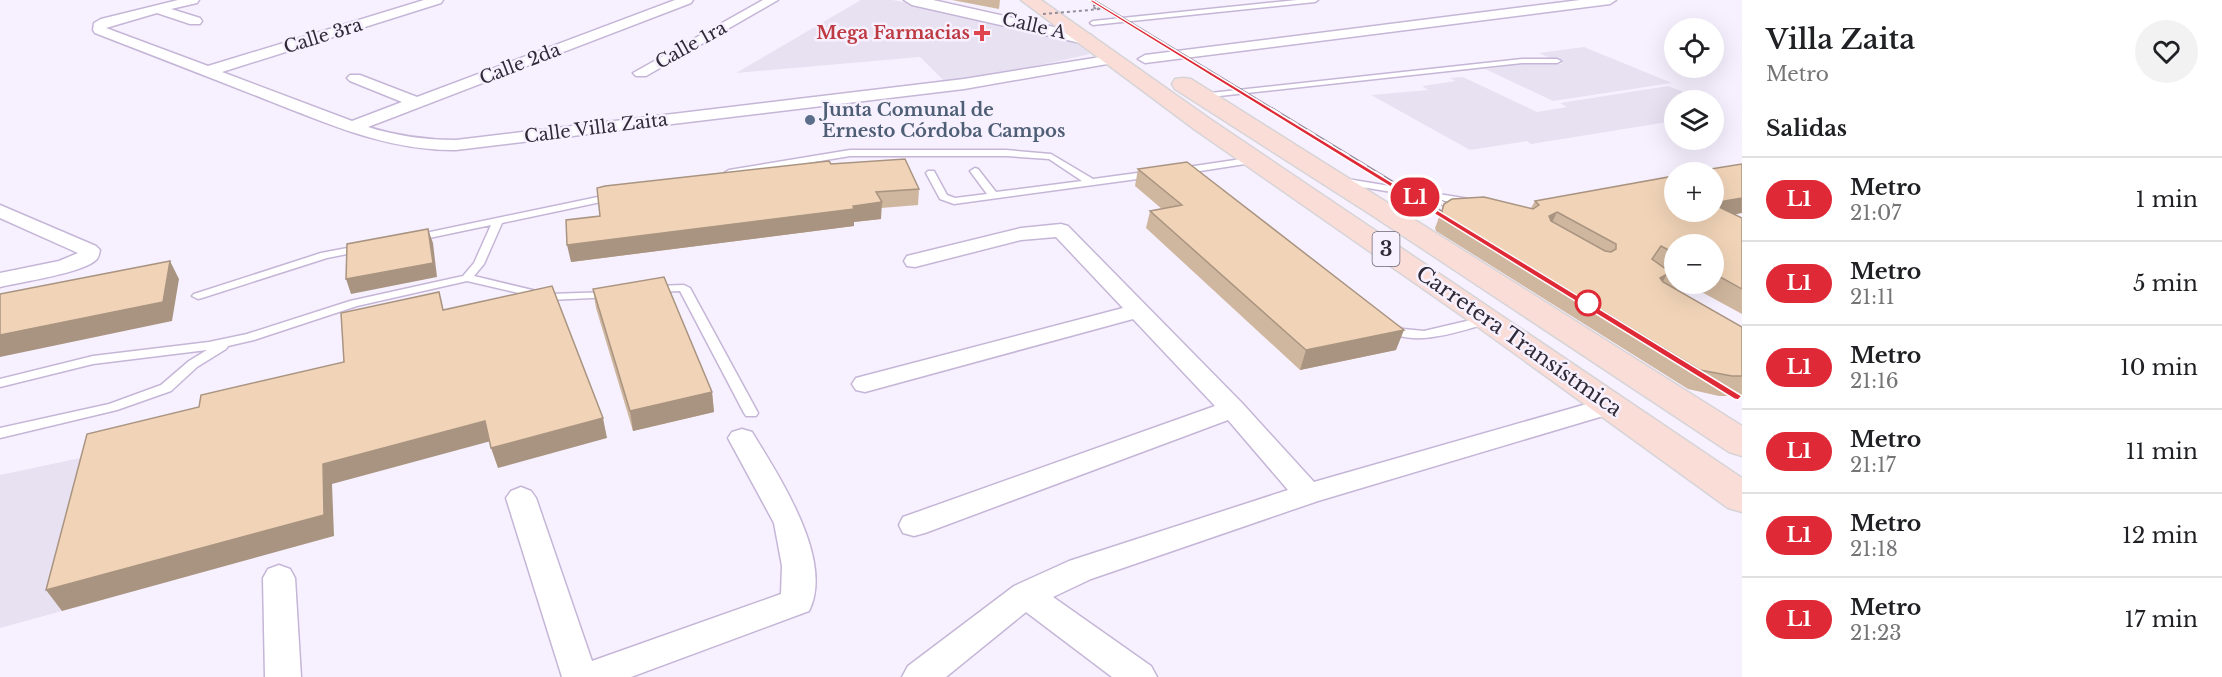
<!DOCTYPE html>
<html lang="es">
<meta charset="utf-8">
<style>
body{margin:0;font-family:"Libre Baskerville",serif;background:#f2f2f2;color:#202124;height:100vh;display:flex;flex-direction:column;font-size:22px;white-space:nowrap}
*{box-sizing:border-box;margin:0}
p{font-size:20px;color:#757577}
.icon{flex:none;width:33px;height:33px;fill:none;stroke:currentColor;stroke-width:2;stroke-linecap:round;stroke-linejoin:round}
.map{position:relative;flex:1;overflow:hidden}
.sheet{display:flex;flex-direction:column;background:#fff;width:480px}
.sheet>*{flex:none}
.badge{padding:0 12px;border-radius:20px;font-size:21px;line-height:39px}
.tools{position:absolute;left:1664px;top:18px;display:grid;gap:12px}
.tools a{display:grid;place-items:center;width:60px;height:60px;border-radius:50%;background:#fff;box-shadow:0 6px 24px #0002;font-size:30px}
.map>.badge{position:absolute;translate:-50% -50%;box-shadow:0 0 0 3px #fff}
h2{padding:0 24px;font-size:22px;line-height:54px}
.round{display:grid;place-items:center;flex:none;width:63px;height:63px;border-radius:32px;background:#f2f2f2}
.head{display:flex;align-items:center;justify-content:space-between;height:102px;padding:0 24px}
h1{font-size:28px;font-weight:600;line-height:45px}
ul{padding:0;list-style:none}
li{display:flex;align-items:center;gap:18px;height:84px;padding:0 24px;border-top:2px solid #e0e0e0}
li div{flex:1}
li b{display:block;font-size:22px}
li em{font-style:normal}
li .badge{min-width:66px;font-weight:700;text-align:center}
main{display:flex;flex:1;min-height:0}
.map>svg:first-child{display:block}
</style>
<main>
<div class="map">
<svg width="1742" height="677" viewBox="0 0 1742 677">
<rect width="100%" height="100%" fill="#f7f1ff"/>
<!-- built -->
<g fill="#e8e1f2">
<path d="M861,0H893L1070,37L1090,54L992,76L946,83L920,57L736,73Z"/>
<path d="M1584,47L1672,83L1553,101L1485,69L1529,63L1563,64L1539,53Z"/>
<path d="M1463,77L1537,112L1567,107L1560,103L1668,86L1705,100H1674V121L1531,144L1527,141L1470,150L1371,95L1428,90L1422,86L1456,81L1449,78Z"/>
<path d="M99,454L62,611L0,628V475Z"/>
</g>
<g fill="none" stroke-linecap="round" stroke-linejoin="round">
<defs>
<g id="service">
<path d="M1297,0H1318L1315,2L1093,25L1090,23L1093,21Z"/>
<path d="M1522,59H1557L1561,61L1557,63H1522L1201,98L1197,96L1201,94Z"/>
<path d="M850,150H1006L1051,154L1093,179L1152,171L1157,174L1152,177L954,204L940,199L926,173L928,171H934L947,195L955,198L987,194L970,171L975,168L978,169L996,192L1082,181L1049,159L1006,156H850L729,176L724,173L729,170Z"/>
<path d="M1255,157L1260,160L1258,162L1181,174L1176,171L1181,168Z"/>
<path d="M1341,178L1475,200L1480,203L1475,206L1338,183L1336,181Z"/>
<path d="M612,194L617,197L615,199L502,223L484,264L474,276L549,294L610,292L614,293L616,295L614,297L549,300L467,281L357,306L254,340L228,346L226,349L197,367L171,391L117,410L0,438V428L109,404L161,385L189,361L207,350L93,364L0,387V379L93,356L209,342L247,334L350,301L463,276L474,263L491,225L415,241L410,238L411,236Z"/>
<path d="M363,245L368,248L367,250L327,258L202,298L198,299L192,296L194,294L321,253Z"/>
<path d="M684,285L690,288L758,413L756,416H746L744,413L680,291L654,292L648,289L654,286Z"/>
<path d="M1488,316L1494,320L1492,322C1464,330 1408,351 1384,327L1390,323L1403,329L1424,331Z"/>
</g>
<g id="minor">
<path d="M178,0H199L197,3L171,9L200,18L202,21L200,24H190L157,13L106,28L208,66L424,0H443L441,3L222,72L352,121L402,102L350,81L347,78L350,75H360L417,97L675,0H693L691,3L368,127C397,136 425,140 456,140L964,79L1113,55L1120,59L1113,63L964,89L456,150C388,151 329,124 267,100C209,77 152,55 95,33L93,30L94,23L101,19Z"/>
<path d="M763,0H778L646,76H636L633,73Z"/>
<path d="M1580,0H1616L1610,4L1145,63L1138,59L1145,55Z"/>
<path d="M0,205L96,246L100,250C99,254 99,256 97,259C85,273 20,282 0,287V273L59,261L78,253L0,218Z"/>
<path d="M1061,224L1068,226L1242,403L1314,482L1611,397L1620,399L1624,405L1620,411L1318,501L1091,579L1053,597L1151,666L1157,677H1112L1026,612L946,677H902L908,666L1014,586L1069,561L1288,490L1228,420L925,533L914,536L903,533L899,525L903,517L1215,406L1133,319L865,392L856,390L852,384L856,378L1123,308L1056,237L1021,240L915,267L907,266L904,261L907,256L1021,228Z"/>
<path d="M742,429L752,432C778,475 835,560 809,611L631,677H562L506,498L511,491L521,487L531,491L536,498L592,661L781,594L782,566L774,523L728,438L732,432Z"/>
<path d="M279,565L290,569L295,578L301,677H265L263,578L268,569Z"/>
</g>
<path id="tertiary" d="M904,0H933L1085,34L1091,35L1094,39L1091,43L1085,44L912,5Z"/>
<g id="primary">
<path d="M1021,0H1041L1210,119L1742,478V512L1728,508L1478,327L1194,129Z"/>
<path d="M1183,78L1191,79L1742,426V456L1729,452L1370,214L1175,89L1172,84L1175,79Z"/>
</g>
</defs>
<!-- service casing -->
<use href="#service" stroke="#c5b6d7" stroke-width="3"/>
<!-- minor casing -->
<use href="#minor" stroke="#c5b6d7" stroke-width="3"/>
<!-- tertiary casing -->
<use href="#tertiary" stroke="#c5b6d7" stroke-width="3"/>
<!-- primary casing -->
<use href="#primary" stroke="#d6d4d7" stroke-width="3"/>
<!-- path -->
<path stroke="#938d9a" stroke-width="2" stroke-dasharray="3 3" stroke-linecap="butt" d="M1096,9L1092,6L1096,5L1101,9"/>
<!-- service -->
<use href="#service" fill="#fff" fill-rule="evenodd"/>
<!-- minor -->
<use href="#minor" fill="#fff" fill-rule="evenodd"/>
<!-- tertiary -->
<use href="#tertiary" fill="#fff" fill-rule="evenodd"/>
<!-- primary -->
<use href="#primary" fill="#fbddd8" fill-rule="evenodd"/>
<defs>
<path id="rail-far1" d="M1091,0L1274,111"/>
<g id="rail">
<path d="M1272,110L1456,222"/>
<path d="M1405,181L1459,213"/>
</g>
</defs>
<!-- rail-far1 casing -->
<use href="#rail-far1" stroke="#8e8895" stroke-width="4.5"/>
<!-- rail casing -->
<use href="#rail" stroke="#8e8895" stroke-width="5"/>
<!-- rail-far1 -->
<use href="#rail-far1" stroke="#f7f1ff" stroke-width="3" stroke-dasharray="8" stroke-linecap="butt"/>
<!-- rail -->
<use href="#rail" stroke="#f7f1ff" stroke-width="4" stroke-dasharray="10" stroke-linecap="butt"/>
<!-- path-bridge -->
<path stroke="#938d9a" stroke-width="2" stroke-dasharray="3 3" stroke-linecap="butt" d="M1043,14L1101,9"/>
</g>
<!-- wall -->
<g fill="#cfb69e">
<path d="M952,0H1000L999,9Z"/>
<path d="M831,164L919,189L918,205L881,208V219L854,222V226L571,262L600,216Z"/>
<path d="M1138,169L1396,350L1300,370L1146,228L1150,211L1162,209L1135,186Z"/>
<path d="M1535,201L1735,214L1742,218V314L1687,284H1713V244H1674V284H1681L1677,290L1742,327V395L1738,396H1719L1688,389L1436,231L1435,228L1444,204L1531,208Z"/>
<path d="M593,289L712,392L714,412L633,431L596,308Z"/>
</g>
<!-- shaded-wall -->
<g fill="#a99481">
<path d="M1742,198V213L1702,221L1713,203Z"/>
<path d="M882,202L881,219L854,222V226L571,262L567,245Z"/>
<path d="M1557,212L1549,229V216Z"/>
<path d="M428,229L433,243L437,277L351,294L346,279Z"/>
<path d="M170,261L179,279L172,321L0,357V335Z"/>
<path d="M1667,274L1657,292L1660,278Z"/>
<path d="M1404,330L1396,350L1300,370L1306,350Z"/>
<path d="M712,392L714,412L633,431L630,411Z"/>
<path d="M603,418L607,438L498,468L491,448Z"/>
<path d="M485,421L491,441L332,484L334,536L62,611L46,590L323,464Z"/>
</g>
<!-- building -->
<g fill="#f1d4b8" stroke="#a99481" stroke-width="1.5" fill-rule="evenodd">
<path d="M905,159L919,189L876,192L882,202L853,206L854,209L567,245L566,220L600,216L597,188L605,186L829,161L831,164Z"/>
<path d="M1187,162L1404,330L1306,350L1150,211L1182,205L1138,169Z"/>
<path d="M1742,164V198L1713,203V172H1692Z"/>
<path d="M1674,176V212H1713V204L1742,218V289L1713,273V244H1674V253L1661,246L1652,259L1674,275V277L1667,274L1660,278L1663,282L1742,327V376H1732L1700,370L1443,214L1442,211L1444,204L1452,199L1484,197L1533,209L1539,205L1535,201ZM1557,212L1616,244V249L1611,252L1605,251L1551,221L1549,216Z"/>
<path d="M428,229L433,263L346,279L347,244Z"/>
<path d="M170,261L163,302L0,335V294Z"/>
<path d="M664,277L712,392L630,411L593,289Z"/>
<path d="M552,286L603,418L491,448L485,421L323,464L324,515L46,590L87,434L199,407L201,395L344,362L341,313L439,292L443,310Z"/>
</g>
<!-- line -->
<path fill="#df2937" stroke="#fff" stroke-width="1.5" d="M1088,0H1093L1742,396L1738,400L1734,399Z"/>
<!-- markers -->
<path fill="#e0444e" stroke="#f7f1ff" stroke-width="2" d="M979 24h6v6h6v6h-6v6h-6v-6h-6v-6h6z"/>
<circle fill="#5c6f8a" stroke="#f7f1ff" stroke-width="2" cx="810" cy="120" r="6"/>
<circle fill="#fff" stroke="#df2937" stroke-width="3" cx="1588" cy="303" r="12"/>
<g text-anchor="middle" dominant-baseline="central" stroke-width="5" stroke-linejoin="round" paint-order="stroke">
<!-- far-street labels -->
<g font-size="18" fill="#302a37" stroke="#f7f1ff">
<text transform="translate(1034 26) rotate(13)">Calle A</text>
<text transform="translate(323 36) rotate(-17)">Calle 3ra</text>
<text transform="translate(691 45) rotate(-29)">Calle 1ra</text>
<text transform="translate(520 64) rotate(-21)">Calle 2da</text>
<text transform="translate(596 128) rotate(-7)">Calle Villa Zaita</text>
</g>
<!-- far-health labels -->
<g font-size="18" font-weight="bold" fill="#be3a42" stroke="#f7f1ff" text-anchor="end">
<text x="970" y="33">Mega Farmacias</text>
</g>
<!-- far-service labels -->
<g font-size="18" font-weight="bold" fill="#4e5e75" stroke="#f7f1ff" text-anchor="start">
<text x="822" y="110">Junta Comunal de<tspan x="822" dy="21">Ernesto Córdoba Campos</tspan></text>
</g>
<!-- shield labels -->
<rect fill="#f7f1ff" stroke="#6c6673" stroke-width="1.5" x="1372.5" y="232" width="27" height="34" rx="4.5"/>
<g font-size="20" font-weight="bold" fill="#302a37">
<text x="1386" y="249">3</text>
</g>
<!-- street labels -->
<g font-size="21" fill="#302a37" stroke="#f7f1ff">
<text transform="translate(1519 341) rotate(35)">Carretera Transístmica</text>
</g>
</g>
</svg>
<div class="tools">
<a><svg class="icon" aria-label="locate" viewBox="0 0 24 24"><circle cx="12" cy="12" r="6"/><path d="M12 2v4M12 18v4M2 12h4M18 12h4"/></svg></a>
<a><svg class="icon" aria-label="layers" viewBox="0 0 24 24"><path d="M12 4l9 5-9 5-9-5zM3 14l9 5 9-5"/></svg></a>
<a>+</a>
<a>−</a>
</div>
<b class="badge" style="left:1415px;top:197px;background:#df2937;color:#fff">L1</b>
</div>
<section class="sheet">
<div class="head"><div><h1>Villa Zaita</h1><p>Metro</p></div><a class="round"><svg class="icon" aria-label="heart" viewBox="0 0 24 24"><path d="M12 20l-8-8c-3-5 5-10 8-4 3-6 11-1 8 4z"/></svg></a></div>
<h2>Salidas</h2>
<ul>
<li><span class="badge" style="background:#df2937;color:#fff">L1</span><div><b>Metro</b><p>21:07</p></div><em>1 min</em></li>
<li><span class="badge" style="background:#df2937;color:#fff">L1</span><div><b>Metro</b><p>21:11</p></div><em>5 min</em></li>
<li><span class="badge" style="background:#df2937;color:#fff">L1</span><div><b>Metro</b><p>21:16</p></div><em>10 min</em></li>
<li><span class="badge" style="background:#df2937;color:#fff">L1</span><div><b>Metro</b><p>21:17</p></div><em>11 min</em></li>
<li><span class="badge" style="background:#df2937;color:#fff">L1</span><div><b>Metro</b><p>21:18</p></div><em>12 min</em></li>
<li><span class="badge" style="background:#df2937;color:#fff">L1</span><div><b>Metro</b><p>21:23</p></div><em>17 min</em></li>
</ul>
</section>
</main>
